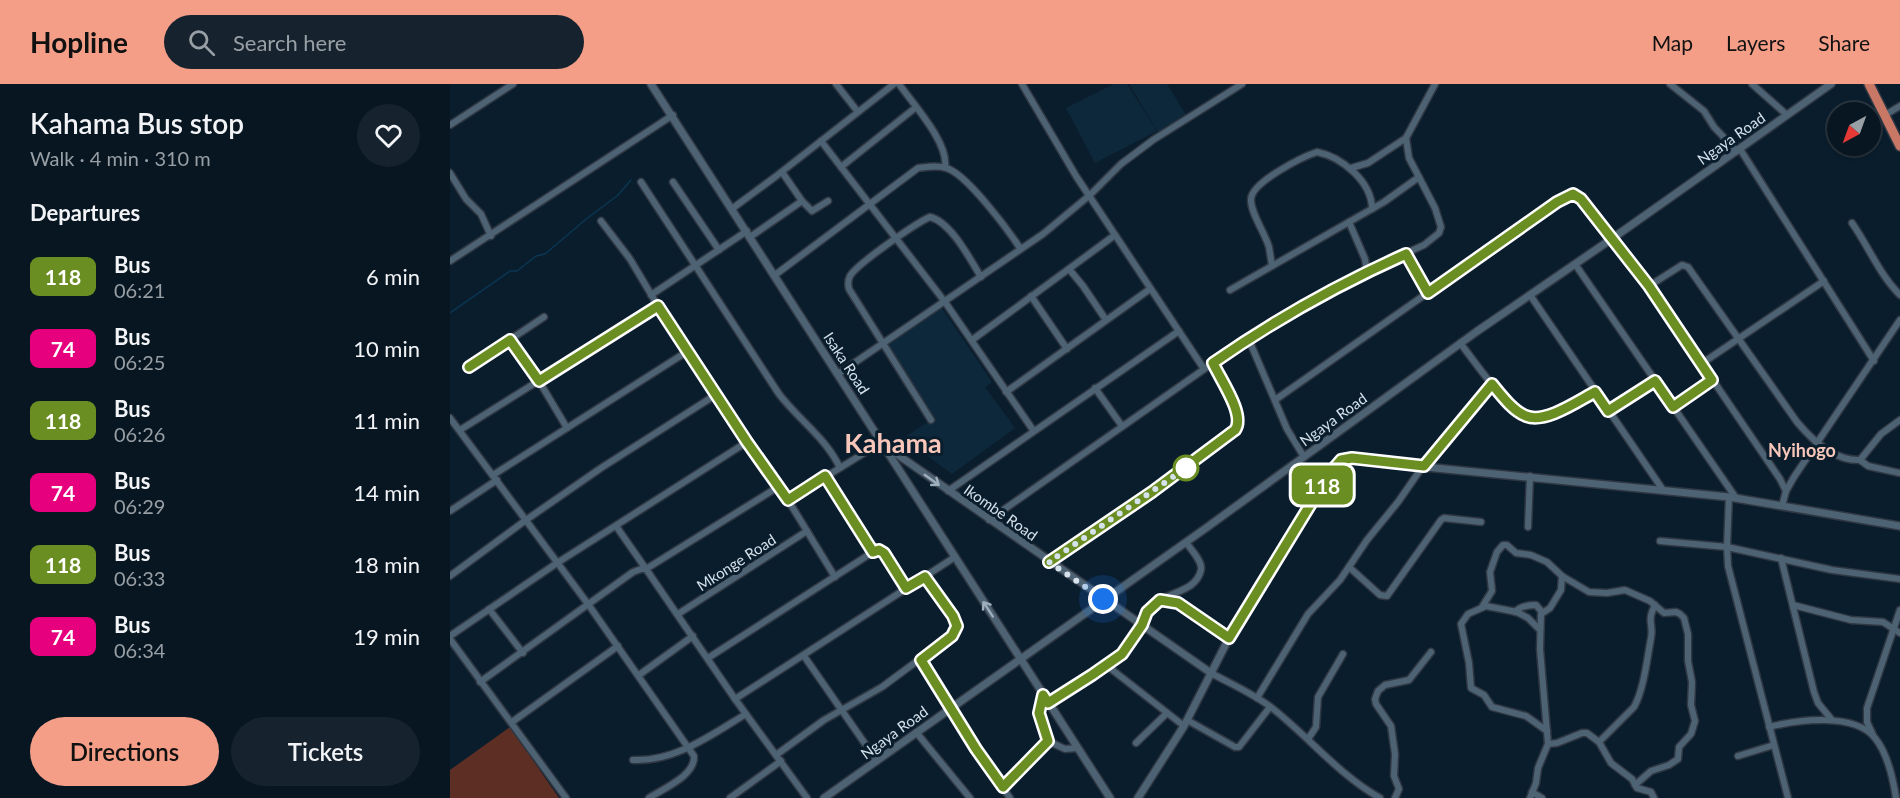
<!DOCTYPE html>
<meta charset="utf-8">
<style>
body{margin:0;font-family:Lato,sans-serif;background:#16232e;color:#f1f3f6;height:100vh;display:flex;flex-direction:column;font-size:22px;white-space:nowrap}
*{box-sizing:border-box;margin:0}
p{font-size:20px;color:#989fa5}
.icon{flex:none;width:33px;height:33px;fill:none;stroke:currentColor;stroke-width:2;stroke-linecap:round;stroke-linejoin:round}
.map{position:relative;flex:1;overflow:hidden}
.panel{display:flex;flex-direction:column;background:#081621;width:450px}
.panel>*{flex:none}
.badge{padding:0 12px;border-radius:9px;font-size:21px;line-height:39px}
.needle{width:39px;rotate:221deg}
.controls{position:absolute;left:1377px;top:18px;display:grid;gap:12px}
.controls a{display:grid;place-items:center;width:54px;height:54px;border-radius:50%;background:#081621;box-shadow:0 2px 4px #0004,0 0 0 2px #29353f;font-size:30px}
.you{position:absolute;width:30px;height:30px;margin:-15px;border:4px solid #fff;border-radius:50%;background:#1a73e8;box-shadow:0 0 0 9px #1a73e833}
.map>.badge{position:absolute;translate:-50% -50%;box-shadow:0 0 0 3px #fff}
h2{padding:0 30px;font-size:22px;line-height:54px}
.round{display:grid;place-items:center;flex:none;width:63px;height:63px;border-radius:32px;background:#16232e}
.head{display:flex;align-items:center;justify-content:space-between;height:102px;padding:0 30px}
h1{font-size:28px;font-weight:600;line-height:45px}
.action{display:flex;gap:12px;margin-top:auto;padding:12px 30px}
.action a{flex:1;height:69px;border-radius:36px;background:#f49e88;color:#111;font-size:24px;font-weight:600;line-height:69px;text-align:center}
.action a+a{background:#16232e;color:#f1f3f6}
ul{padding:0;list-style:none}
li{display:flex;align-items:center;gap:18px;height:72px;padding:0 30px}
li div{flex:1}
li b{display:block;font-size:22px}
li em{font-style:normal}
li .badge{min-width:66px;font-weight:700;text-align:center}
header{display:flex;align-items:center;gap:36px;box-sizing:border-box;height:84px;padding:0 30px;background:#f49e88;color:#111}
header strong{font-size:28px}
nav{display:flex;gap:33px;margin-inline-start:auto;font-size:21px}
.search{width:420px;height:54px;background:#16232e;display:flex;align-items:center;gap:15px;box-sizing:border-box;padding:0 21px;border-radius:33px;color:#989fa5;font-size:22px}
main{display:flex;flex:1;min-height:0}
.map>svg:first-child{display:block}
</style>
<header>
<strong>Hopline</strong>
<div class="search"><svg class="icon" aria-label="search" viewBox="0 0 24 24"><circle cx="10" cy="10" r="6"/><path d="M15 15l6 6"/></svg>Search here</div>
<nav><a>Map</a><a>Layers</a><a>Share</a></nav>
</header>
<main>
<section class="panel">
<div class="head"><div><h1>Kahama Bus stop</h1><p>Walk · 4 min · 310 m</p></div><a class="round"><svg class="icon" aria-label="heart" viewBox="0 0 24 24"><path d="M12 20l-8-8c-3-5 5-10 8-4 3-6 11-1 8 4z"/></svg></a></div>
<h2>Departures</h2>
<ul>
<li><span class="badge" style="background:#6b8e23;color:#fff">118</span><div><b>Bus</b><p>06:21</p></div><em>6 min</em></li>
<li><span class="badge" style="background:#e6007e;color:#fff">74</span><div><b>Bus</b><p>06:25</p></div><em>10 min</em></li>
<li><span class="badge" style="background:#6b8e23;color:#fff">118</span><div><b>Bus</b><p>06:26</p></div><em>11 min</em></li>
<li><span class="badge" style="background:#e6007e;color:#fff">74</span><div><b>Bus</b><p>06:29</p></div><em>14 min</em></li>
<li><span class="badge" style="background:#6b8e23;color:#fff">118</span><div><b>Bus</b><p>06:33</p></div><em>18 min</em></li>
<li><span class="badge" style="background:#e6007e;color:#fff">74</span><div><b>Bus</b><p>06:34</p></div><em>19 min</em></li>
</ul>
<div class="action"><a>Directions</a><a>Tickets</a></div>
</section>
<div class="map">
<svg width="1450" height="714" viewBox="0 0 1450 714">
<rect width="100%" height="100%" fill="#0a1d2c"/>
<!-- built -->
<g fill="#0e283b">
<path d="M664,0H677L707,47L645,79L616,24Z"/>
<path d="M679,0H717L736,31L708,48Z"/>
<path d="M491,223L542,298L535,303L565,344L502,390L453,354L483,335L435,259Z"/>
</g>
<!-- green -->
<path fill="#5d2f24" d="M60,643L109,714H0V686Z"/>
<g fill="none" stroke-linecap="round" stroke-linejoin="round">
<!-- stream -->
<path stroke="#0b3653" stroke-width="1.5" d="M0,229L60,187H67L86,172L95,170L135,136L168,111L181,96"/>
<defs>
<g id="minor">
<path d="M386,0L408,28"/>
<path d="M449,0C463,20 499,59 495,83"/>
<path d="M572,0L626,92L754,285"/>
<path d="M1220,0L1254,27L1264,43L1287,67"/>
<path d="M1302,0L1337,31"/>
<path d="M1435,31L1450,22"/>
<path d="M0,41L63,0"/>
<path d="M371,57L495,218L583,346"/>
<path d="M1290,65L1424,277"/>
<path d="M391,83L465,24"/>
<path d="M901,84L918,79L956,54"/>
<path d="M332,88L352,117L362,127L378,117"/>
<path d="M0,89L16,115L31,130L41,152"/>
<path d="M191,98L329,310C348,335 377,355 390,384"/>
<path d="M223,98L269,166"/>
<path d="M283,124L325,93L444,0"/>
<path d="M151,137L180,175L208,222L297,358L338,416L385,493"/>
<path d="M899,138L915,175L917,187"/>
<path d="M1402,139C1419,163 1429,190 1450,211"/>
<path d="M300,153L352,117"/>
<path d="M955,170L978,209"/>
<path d="M0,177L223,31"/>
<path d="M1125,180L1286,414"/>
<path d="M822,182C821,175 820,169 819,163C815,149 800,128 801,115C802,98 852,73 867,68C892,73 922,98 922,125"/>
<path d="M619,185L633,202L656,236"/>
<path d="M325,191L468,84C477,83 487,81 496,84C516,89 558,146 570,164"/>
<path d="M1199,202L1232,181L1238,183L1347,338C1362,356 1384,377 1410,376L1431,350L1450,336"/>
<path d="M780,206L934,118L969,93"/>
<path d="M201,211L297,147"/>
<path d="M1080,211L1213,406"/>
<path d="M581,212L617,265"/>
<path d="M60,256L89,297L117,344"/>
<path d="M522,256L665,151"/>
<path d="M799,256L837,345L854,373"/>
<path d="M1010,259C1025,277 1062,335 1085,334C1106,333 1127,317 1145,308"/>
<path d="M1251,280L1374,197"/>
<path d="M19,283L94,233"/>
<path d="M388,290L593,150L640,111L671,80L703,56L792,0"/>
<path d="M645,304L672,342"/>
<path d="M556,308L700,205"/>
<path d="M825,316L1107,118L1123,110L1131,115L1199,202L1330,395L1336,407"/>
<path d="M1223,323L1262,296"/>
<path d="M1158,327L1205,297"/>
<path d="M0,334L138,520L244,672C245,692 214,704 199,714"/>
<path d="M481,336L399,205C398,201 398,196 400,192C407,180 466,139 480,133C501,138 520,175 531,193"/>
<path d="M10,346L208,222"/>
<path d="M1410,376L1418,382L1450,389"/>
<path d="M43,391L238,267"/>
<path d="M375,392L423,468"/>
<path d="M498,407L729,247"/>
<path d="M1279,413L1277,463L1278,482L1338,714"/>
<path d="M338,416L432,358"/>
<path d="M1332,422L1336,407L1344,393L1450,236"/>
<path d="M0,427L47,396"/>
<path d="M539,436L780,267L859,219L917,187L974,161L989,149L991,143L985,124L959,74L956,54L985,0"/>
<path d="M166,442L196,485L328,403"/>
<path d="M1078,443L1080,392"/>
<path d="M1210,457L1277,463L1382,486L1450,495"/>
<path d="M1331,474L1364,608L1368,619L1382,636"/>
<path d="M599,478L702,408L785,346C796,331 771,295 763,279"/>
<path d="M899,483L930,511L937,512L991,436L994,434L1031,438"/>
<path d="M0,492L76,436L151,384L267,310"/>
<path d="M710,516L728,519L779,554"/>
<path d="M1343,521L1401,536L1433,538L1450,549"/>
<path d="M1032,523L1042,507L1040,488L1047,468L1053,461H1057L1066,469L1081,471L1097,478L1112,492L1139,508L1157,509L1175,506L1200,517L1214,529L1226,528L1230,530L1234,534L1238,550V577L1242,598L1241,621L1245,637L1241,650L1229,663L1228,675L1219,681L1201,687L1185,701"/>
<path d="M39,525L73,569"/>
<path d="M1065,528C1070,522 1078,521 1086,521L1092,528"/>
<path d="M228,530L357,447"/>
<path d="M1090,546L1078,534L1067,528L1036,522L1018,530L1011,540L1019,579L1021,604L1034,611L1042,623L1076,632L1097,647"/>
<path d="M0,552L107,479L297,358"/>
<path d="M0,555L116,714"/>
<path d="M354,572L427,677"/>
<path d="M258,574L423,468L429,466L434,469L456,504"/>
<path d="M471,576L526,665L560,714"/>
<path d="M656,581L734,642"/>
<path d="M761,589C781,600 804,610 822,624C859,653 889,691 930,714"/>
<path d="M189,591L243,552"/>
<path d="M30,598L183,488L191,485H196L285,615L357,714"/>
<path d="M593,611L589,629L598,657"/>
<path d="M807,614L858,530L890,496L917,456L948,418L973,382L1042,300"/>
<path d="M285,615L505,473"/>
<path d="M598,619C622,605 656,588 674,567C688,551 692,530 708,518C722,507 746,507 751,486C753,477 740,465 736,458"/>
<path d="M737,636L785,663H789L820,623"/>
<path d="M62,638L168,562"/>
<path d="M1319,643C1347,636 1404,628 1425,654C1438,670 1443,694 1446,714"/>
<path d="M466,648L520,714"/>
<path d="M1423,651L1417,638V624L1450,526"/>
<path d="M858,655L866,643L868,613L893,570"/>
<path d="M1149,658L1184,623C1194,605 1197,575 1201,554C1204,539 1196,539 1205,521"/>
<path d="M686,659L717,629"/>
<path d="M1098,660L1107,659L1132,649H1137L1149,658L1161,679L1182,695L1187,704L1201,708L1204,714"/>
<path d="M326,671L374,636L432,603L505,549L507,542L503,532L475,493"/>
<path d="M1288,672L1324,661"/>
<path d="M183,676C225,678 261,651 296,630"/>
<path d="M553,703L598,657L615,665L627,664"/>
<path d="M1082,708L1092,714"/>
<path d="M280,714L331,677"/>
<path d="M945,714L949,705L944,692L945,670L941,642L926,620L925,615L928,607L935,601L959,596L981,568"/>
<path d="M1080,714L1086,699L1088,684L1098,660L1090,565L1091,530L1100,524L1111,506L1112,492"/>
</g>
<g id="tertiary">
<path d="M201,0L660,714"/>
<path d="M438,364L761,589"/>
<path d="M374,714L756,444L1026,248L1163,154L1381,0"/>
<path d="M688,714L734,642L779,554L879,390L886,380L894,375L1279,413L1450,442"/>
</g>
<path id="trunk" d="M1419,0L1450,62"/>
</defs>
<!-- minor casing -->
<use href="#minor" stroke="#2f3743" stroke-width="9"/>
<!-- tertiary casing -->
<use href="#tertiary" stroke="#2f3743" stroke-width="10"/>
<!-- trunk casing -->
<use href="#trunk" stroke="#2f3743" stroke-width="12"/>
<!-- minor -->
<use href="#minor" stroke="#4d6273" stroke-width="6"/>
<!-- tertiary -->
<use href="#tertiary" stroke="#4d6273" stroke-width="7"/>
<!-- trunk -->
<use href="#trunk" stroke="#ca7866" stroke-width="9"/>
</g>
<!-- one-way arrows -->
<defs><path id="oneway-shaft" d="M-6 0H5M1.5-3L5.5 0L1.5 3" fill="none" stroke-width="1.6" stroke-linecap="round" stroke-linejoin="round" transform="scale(1.5)"/></defs>
<g stroke="#9faebb">
<use href="#oneway-shaft" transform="translate(482 396) rotate(36)"/>
<use href="#oneway-shaft" transform="translate(538 525) rotate(-123)"/>
</g>
<g fill="none" stroke-linecap="round" stroke-linejoin="round">
<defs>
<path id="line" d="M19,283L60,256L89,297L208,222L297,358L338,416L375,392L423,468L429,466L434,469L456,504L475,493L503,532L507,542L502,552L471,576L526,665L553,703L598,657L589,629L593,611L598,619L642,591L672,570L692,541L697,528L710,516L728,519L779,554L879,390L891,376L902,374L974,382L1042,300C1051,311 1063,327 1076,332C1095,340 1128,317 1145,308L1158,327L1205,297L1223,323L1262,296L1199,202L1131,115L1123,110L1107,118L978,209L956,170C889,200 823,237 763,279C770,295 796,331 785,346L702,408L599,478"/>
</defs>
<!-- line casing -->
<use href="#line" stroke="#fff" stroke-width="14"/>
<!-- line -->
<use href="#line" stroke="#6b8e23" stroke-width="9"/>
<!-- walk -->
<path stroke="#d5e1eb" stroke-width="6" stroke-dasharray="0 10.8" d="M653,515L599,478L736,384"/>
</g>
<!-- markers -->
<circle fill="#fff" stroke="#6b8e23" stroke-width="3" cx="736" cy="384" r="12"/>
<g text-anchor="middle" dominant-baseline="central" stroke-width="6" stroke-linejoin="round" paint-order="stroke">
<!-- street labels -->
<g font-size="15" fill="#d5e1eb" stroke="#0a1d2c">
<text transform="translate(1281 54) rotate(-35)">Ngaya Road</text>
<text transform="translate(397 279) rotate(57)">Isaka Road</text>
<text transform="translate(883 335) rotate(-36)">Ngaya Road</text>
<text transform="translate(551 428) rotate(35)">Ikombe Road</text>
<text transform="translate(286 478) rotate(-33)">Mkonge Road</text>
<text transform="translate(444 648) rotate(-36)">Ngaya Road</text>
</g>
<!-- quarter labels -->
<g font-size="18" font-weight="bold" fill="#f8c7ba" stroke="#0a1d2c">
<text x="1352" y="366">Nyihogo</text>
</g>
<!-- town labels -->
<g font-size="27" font-weight="bold" fill="#f8c7ba" stroke="#0a1d2c">
<text x="443" y="358">Kahama</text>
</g>
</g>
</svg>
<div class="controls">
<a><svg class="needle" viewBox="-14 -14 28 28"><path d="M0-13l5 13h-10z" fill="#e53935"/><path d="M0 13l5-13h-10z" fill="#989fa5"/></svg></a>
</div>
<div class="you" style="left:653px;top:515px"></div>
<b class="badge" style="left:872px;top:401px;background:#6b8e23;color:#fff">118</b>
</div>
</main>
